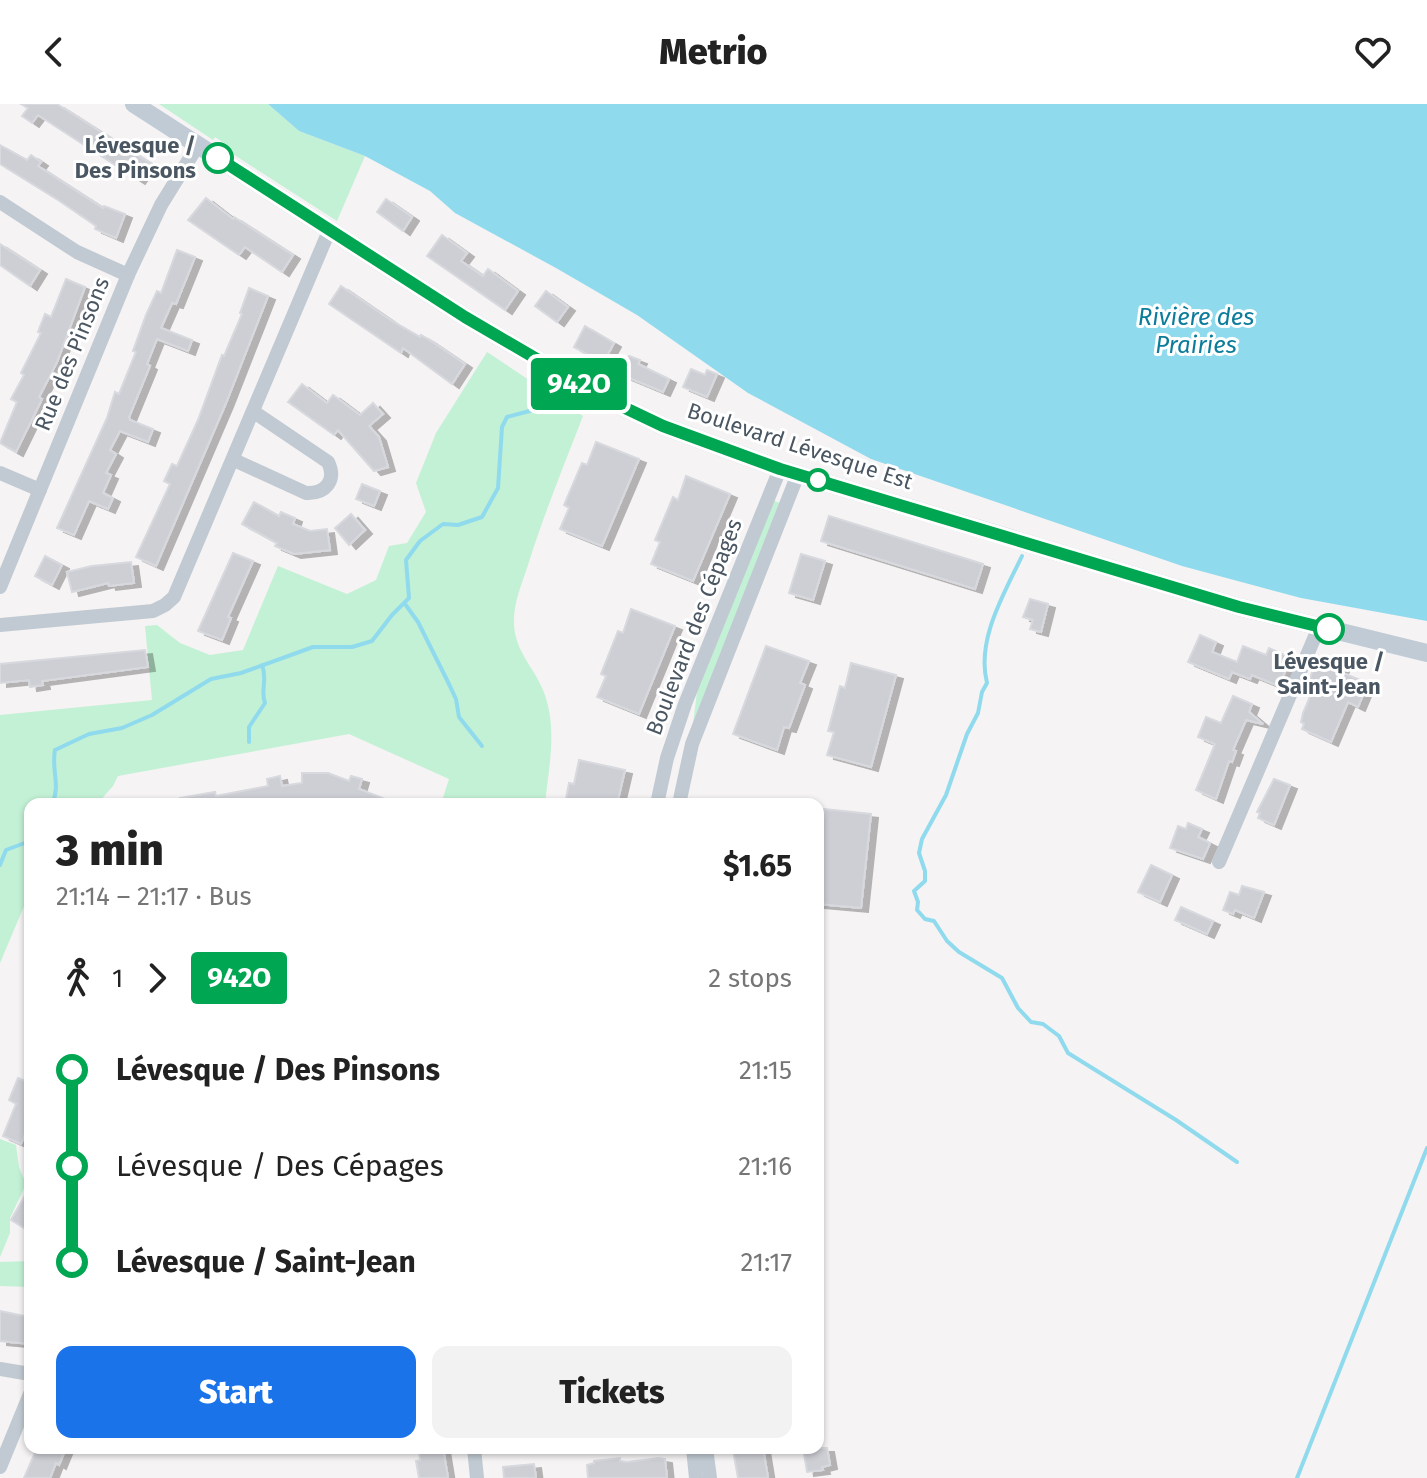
<!DOCTYPE html>
<meta charset="utf-8">
<style>
body{margin:0;font-family:"Fira Sans",sans-serif;background:#f2f2f2;color:#222;height:100vh;display:flex;flex-direction:column;font-size:30px;white-space:nowrap}
*{box-sizing:border-box;margin:0}
p{font-size:26px;color:#767676}
.icon{flex:none;width:44px;height:44px;fill:none;stroke:currentColor;stroke-width:2;stroke-linecap:round;stroke-linejoin:round}
.map{position:relative;flex:1;overflow:hidden}
.panel{position:absolute;left:24px;top:694px;width:800px;height:656px;display:flex;flex-direction:column;background:#fff;border-radius:16px;box-shadow:0 2px 6px #0004}
.panel>*{flex:none}
.badge{padding:0 16px;border-radius:6px;font-size:28px;line-height:52px}
.map>.badge{position:absolute;translate:-50% -50%;box-shadow:0 0 0 4px #fff}
.legs{display:flex;align-items:center;gap:12px;height:88px;padding:0 32px;font-size:26px}
.legs p{margin-inline-start:auto}
.overview{display:flex;align-items:center;justify-content:space-between;height:136px;padding:0 32px}
h1{font-size:44px;font-weight:800;line-height:60px}
.button{display:flex;gap:16px;margin-top:auto;padding:16px 32px}
.button a{flex:1;height:92px;border-radius:16px;background:#1a73e8;color:#fff;font-size:32px;font-weight:800;line-height:92px;text-align:center}
.button a+a{background:#f2f2f2;color:#222}
ul{padding:0 32px;list-style:none}
li{display:flex;align-items:center;gap:28px;height:96px;font-size:30px}
li i{display:grid;place-items:center;width:12px;height:100%;margin:0 10px;background:currentColor}
li i::after{content:'';width:20px;height:20px;margin:-10px;border:6px solid;border-radius:50%;background:#fff}
li p{margin-inline-start:auto}
li:first-child i{background:linear-gradient(#0000 50%,currentColor 0)}
li:last-child i{background:linear-gradient(currentColor 50%,#0000 0)}
header{display:flex;justify-content:space-between;align-items:center;height:104px;padding:0 32px;background:#fff;font-size:36px;font-weight:800}
.map>svg:first-child{display:block}
</style>
<header><svg class="icon" aria-label="back" viewBox="0 0 24 24"><path d="M15 5l-7 7 7 7"/></svg>Metrio<svg class="icon" aria-label="heart" viewBox="0 0 24 24"><path d="M12 20l-8-8c-3-5 5-10 8-4 3-6 11-1 8 4z"/></svg></header>
<div class="map">
<svg width="1427" height="1374" viewBox="0 0 1427 1374">
<defs>
<filter id="shadow"><feDropShadow dx="7" dy="4" stdDeviation="0" flood-color="#0004"/></filter>
</defs>
<rect width="100%" height="100%" fill="#f5f3f3"/>
<!-- green -->
<g fill="#c3f1d5">
<path d="M159,0H268L299,27L365,52L337,117L228,47L230,43L215,33L213,36Z"/>
<path d="M487,248L583,312C564,361 544,410 528,461C522,480 513,499 514,520C515,547 533,562 543,586C558,623 549,661 545,700H441L449,675L349,630L118,672L113,682L97,700H30V788L0,859V611L152,596L145,522L157,521L180,539L210,551L243,546L278,462L347,490L376,476L389,442L407,439L426,408L416,379L436,329Z"/>
<path d="M774,397L784,400L693,620L697,588Z"/>
<path d="M0,1035L16,1041L19,1063L26,1080L10,1114V1129L0,1153Z"/>
<path d="M30,1157V1183L0,1182V1158Z"/>
</g>
<!-- water -->
<path fill="#90daee" d="M268,0H1427V517L1301,494L1182,462L871,355L748,289L637,211L556,164L455,109L430,87L365,52L299,27Z"/>
<g fill="none" stroke-linecap="round" stroke-linejoin="round">
<!-- stream -->
<g stroke="#90daee" stroke-width="4">
<path d="M1022,452C1004,490 976,536 987,579L982,588L978,609L967,630L946,691L922,735L919,749L925,767V777L914,787L918,798L917,806L925,815L934,817L947,837L959,848L1002,874L1018,904L1031,918L1043,920L1059,932L1068,949L1176,1016L1237,1058"/>
<path d="M405,500L418,518L447,576L456,595L459,613L482,642"/>
<path d="M249,638V623L265,599C260,586 268,576 262,561"/>
<path d="M52,700C61,682 51,665 55,646L89,630L122,624L152,611L211,575L241,569L313,543H352L372,537L392,511L409,494L406,456L420,437L443,420L458,421L482,413L498,384L502,323L507,313L533,306L580,308"/>
<path d="M0,761L6,746L30,737"/>
<path d="M1297,1374L1427,1044"/>
</g>
</g>
<!-- building -->
<g fill="#cdcfd5" stroke="#d7d9de" stroke-width="2" filter="url(#shadow)">
<path d="M21,0H57L150,59L138,76L38,11L32,19L22,12L28,4Z"/>
<path d="M0,41L27,56L31,51L41,58L38,62L103,104L104,102L125,110L116,134L95,125L96,122L58,96L0,60Z"/>
<path d="M206,94L233,115L234,113L293,151L282,168L245,143L239,151L188,116Z"/>
<path d="M386,95L412,113L403,127L377,108Z"/>
<path d="M442,131L467,149L461,157L483,172L488,165L518,187L505,206L427,152Z"/>
<path d="M0,140L40,166L30,182L0,161Z"/>
<path d="M177,146L195,153L176,200L172,199L161,224L192,236L188,247L157,235L147,260L150,262L129,313L130,316L153,325L148,338L120,327L110,346L116,350L106,369L111,371L103,389L113,394L108,405L89,397L74,431L57,424L107,314L115,288L119,290L136,248L133,247L146,211L157,187L161,189Z"/>
<path d="M66,175L85,183L57,258L39,293L42,295L16,348L0,339L17,298L11,295L24,271L21,269L41,229L38,228L45,210L51,213Z"/>
<path d="M341,182L392,217L420,233L421,231L428,235L465,260L452,280L403,244L401,249L329,200Z"/>
<path d="M249,184L268,192L226,299L156,462L136,453L170,380L164,377L172,360L177,362L198,316L222,251L224,252L242,210L240,209Z"/>
<path d="M546,187L568,203L557,218L535,202Z"/>
<path d="M585,222L614,239L603,259L574,243Z"/>
<path d="M629,252L640,256L638,260L669,275L663,288L622,271Z"/>
<path d="M691,265L705,271L707,266L717,270L707,293L683,283Z"/>
<path d="M302,280L327,299L333,291L360,311L373,299L383,310L369,322L379,333L388,363L374,367L338,326L334,331L288,298Z"/>
<path d="M596,338L639,355L602,442L560,425L569,404L564,401L582,359L587,361Z"/>
<path d="M686,372L730,390L693,477L651,460L660,438L655,436L673,393L678,396Z"/>
<path d="M362,380L380,387L374,402L356,395Z"/>
<path d="M254,398L279,412L281,408L295,414L293,420L310,427L327,425L330,446L294,450L275,442L277,439L242,420Z"/>
<path d="M351,410L365,426L349,441L335,424Z"/>
<path d="M829,412L983,460L975,485L821,437Z"/>
<path d="M233,449L253,457L228,513L231,514L222,536L198,527Z"/>
<path d="M801,450L825,457L813,496L789,489Z"/>
<path d="M45,452L62,461L52,481L35,472Z"/>
<path d="M131,458L134,479L109,482L108,479L72,488L67,468L92,462Z"/>
<path d="M1030,495L1048,500L1041,528L1030,525L1033,516L1023,513Z"/>
<path d="M631,505L675,522L639,610L597,593L606,572L601,570L618,527L623,529Z"/>
<path d="M1200,531L1216,538L1212,548L1237,558L1243,542L1266,551L1269,544L1291,554L1279,582L1252,571L1250,575L1232,568L1229,575L1188,558Z"/>
<path d="M766,542L809,557L800,579L805,581L789,624L784,623L777,646L733,630Z"/>
<path d="M145,546L148,563L42,577L43,581L30,583L29,576L0,579V560Z"/>
<path d="M1316,556L1329,562L1331,557L1337,559L1343,562L1340,568L1368,579L1358,603L1348,598L1331,638L1302,625L1304,620L1301,618L1303,609L1314,583L1308,581Z"/>
<path d="M851,559L896,571L871,663L827,651L834,628L828,627L840,582L845,584Z"/>
<path d="M1233,592L1252,600L1249,608L1263,620L1246,616L1233,646L1236,647L1232,658L1229,657L1216,695L1196,686L1215,640L1198,633L1206,613L1221,619Z"/>
<path d="M579,656L625,666L617,700H565L569,679L574,680Z"/>
<path d="M302,669H328L349,677L351,672L362,675L359,685L393,698L392,700H181L180,694L215,688L216,692L268,682L267,675L280,672L282,682L302,679Z"/>
<path d="M1274,675L1290,681L1274,721L1258,714L1260,709L1257,708Z"/>
<path d="M824,705L871,710L861,804L818,800V730H822Z"/>
<path d="M1188,719L1202,725L1198,733L1210,739L1203,755L1170,744L1178,722L1186,725Z"/>
<path d="M1151,761L1172,771L1160,798L1138,788Z"/>
<path d="M1242,782L1264,788L1254,814L1235,806L1233,810L1223,806L1230,788L1239,791Z"/>
<path d="M1181,803L1213,817L1207,830L1175,816Z"/>
<path d="M18,974L30,979V1018L21,1040L3,1032L16,1000L9,996Z"/>
<path d="M30,1083V1118L26,1125L11,1116Z"/>
<path d="M0,1207L30,1213V1240L0,1237Z"/>
<path d="M37,1344H66L59,1361L56,1359L50,1374H24Z"/>
<path d="M419,1344H443L448,1374H419L416,1357L420,1356Z"/>
<path d="M736,1344H763L768,1374H738L733,1346Z"/>
<path d="M803,1344H827L830,1361L822,1363L823,1366L807,1368Z"/>
<path d="M620,1354V1357L627,1358L659,1354L665,1355L667,1374H588L587,1361L594,1359V1357Z"/>
<path d="M534,1360L536,1374H504L503,1363Z"/>
</g>
<g fill="none" stroke-linecap="round" stroke-linejoin="round">
<!-- street -->
<g stroke="#c1cad2" stroke-width="14">
<path d="M0,98L77,148L128,171"/>
<path d="M234,356L306,389C325,390 337,377 328,358L254,308"/>
<path d="M0,369L40,386"/>
<path d="M0,483L128,171L161,101L198,41"/>
<path d="M0,521L153,507L165,501L174,493L329,127"/>
<path d="M657,700L667,654L685,600L780,365"/>
<path d="M679,700L692,640L798,370"/>
<path d="M1219,758L1319,523"/>
<path d="M0,1265L30,1270"/>
<path d="M474,1344L477,1374"/>
<path d="M693,1344L696,1374"/>
<path d="M706,1344L710,1374"/>
<path d="M0,1363L30,1290"/>
</g>
<!-- secondary -->
<path stroke="#c1cbd6" stroke-width="18" d="M134,0L465,213L600,292L663,322L780,365L1113,465L1239,503L1427,549"/>
</g>
<g fill="none" stroke-linecap="round" stroke-linejoin="round">
<defs>
<path id="line-1" d="M218,54L465,213L600,292L663,322L780,365L1239,503L1329,525"/>
</defs>
<!-- line-1 casing -->
<use href="#line-1" stroke="#fff" stroke-width="18"/>
<!-- line-1 -->
<use href="#line-1" stroke="#00a651" stroke-width="12"/>
</g>
<!-- markers -->
<g fill="#fff" stroke="#00a651" stroke-width="4">
<circle cx="218" cy="54" r="14"/>
<circle cx="818" cy="376" r="10"/>
<circle cx="1329" cy="525" r="14"/>
</g>
<g text-anchor="middle" dominant-baseline="central" stroke-width="6" stroke-linejoin="round" paint-order="stroke">
<!-- stop labels -->
<g font-size="22" font-weight="bold" fill="#4a5661" stroke="#fff" text-anchor="end">
<text x="196" y="41">Lévesque /<tspan x="196" dy="25">Des Pinsons</tspan></text>
<text x="1329" y="557" text-anchor="middle">Lévesque /<tspan x="1329" dy="25">Saint-Jean</tspan></text>
</g>
<!-- street labels -->
<g font-size="22" fill="#4a5661" stroke="#fff">
<text transform="translate(72 250) rotate(-68)">Rue des Pinsons</text>
<text transform="translate(800 342) rotate(18)">Boulevard Lévesque Est</text>
<text transform="translate(694 523) rotate(-69)">Boulevard des Cépages</text>
</g>
<!-- water labels -->
<g font-size="24" font-style="italic" fill="#0c7c9b" stroke="#fff">
<text x="1196" y="213">Rivière des<tspan x="1196" dy="28">Prairies</tspan></text>
</g>
</g>
</svg>
<b class="badge" style="left:579px;top:280px;background:#00a651;color:#fff">942O</b>
<section class="panel">
<div class="overview"><div><h1>3 min</h1><p>21:14 – 21:17 · Bus</p></div><b>$1.65</b></div>
<div class="legs"><svg class="icon" aria-label="walk" viewBox="0 0 24 24"><circle cx="13" cy="4" r="2"/><path d="M13 8l-2 6 4 7M11 14l-3 7M7 12l3-4h3l4 4"/></svg>1<svg class="icon" aria-label="forward" viewBox="0 0 24 24"><path d="M9 5l7 7-7 7"/></svg><b class="badge" style="background:#00a651;color:#fff">942O</b><p>2 stops</p></div>
<ul>
<li><i style="color:#00a651"></i><b>Lévesque / Des Pinsons</b><p>21:15</p></li>
<li><i style="color:#00a651"></i><span>Lévesque / Des Cépages</span><p>21:16</p></li>
<li><i style="color:#00a651"></i><b>Lévesque / Saint-Jean</b><p>21:17</p></li>
</ul>
<div class="button"><a>Start</a><a>Tickets</a></div>
</section>
</div>
